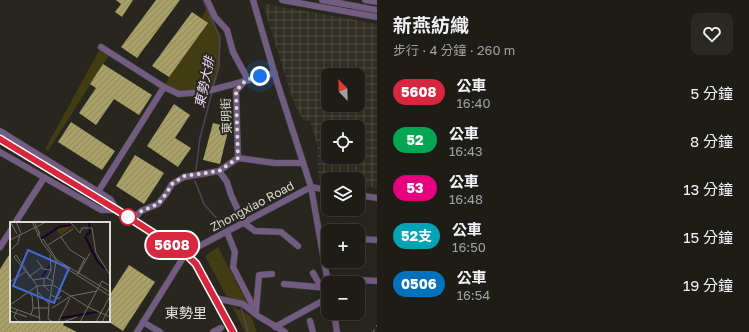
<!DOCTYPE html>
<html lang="zh-TW">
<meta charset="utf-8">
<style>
body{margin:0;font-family:"Golos Text","Noto Sans TC",sans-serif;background:#2a2924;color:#f1f3f6;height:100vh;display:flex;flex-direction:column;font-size:15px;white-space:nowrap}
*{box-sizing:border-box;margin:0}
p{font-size:13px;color:#a0a1a1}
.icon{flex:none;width:22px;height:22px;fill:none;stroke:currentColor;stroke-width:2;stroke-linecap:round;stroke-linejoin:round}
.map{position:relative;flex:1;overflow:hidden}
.side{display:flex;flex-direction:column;background:#1d1c17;width:372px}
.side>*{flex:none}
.badge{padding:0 8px;border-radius:13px;font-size:14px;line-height:26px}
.needle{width:26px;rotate:337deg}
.fabs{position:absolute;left:321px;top:68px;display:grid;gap:8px}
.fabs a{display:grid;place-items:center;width:44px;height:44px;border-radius:8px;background:#1d1c17;box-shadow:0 4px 16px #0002,0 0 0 1px #3b3a36;font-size:20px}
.you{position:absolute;width:20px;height:20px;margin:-10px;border:3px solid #fff;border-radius:50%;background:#1a73e8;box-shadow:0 0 0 6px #1a73e833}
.map>.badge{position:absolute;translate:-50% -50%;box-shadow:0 0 0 2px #fff}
.round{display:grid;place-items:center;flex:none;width:42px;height:42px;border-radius:8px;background:#2a2924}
.headline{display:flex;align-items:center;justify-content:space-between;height:68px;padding:0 16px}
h1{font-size:19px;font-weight:700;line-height:30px}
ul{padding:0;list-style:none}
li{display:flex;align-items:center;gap:12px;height:48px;padding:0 16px}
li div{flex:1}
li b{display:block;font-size:15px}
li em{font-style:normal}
li .badge{min-width:44px;font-weight:700;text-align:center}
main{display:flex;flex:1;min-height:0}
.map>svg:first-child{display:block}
</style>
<main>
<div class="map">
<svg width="377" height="332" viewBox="0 0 377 332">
<defs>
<pattern id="industrial-grid" width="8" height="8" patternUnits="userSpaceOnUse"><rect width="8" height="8" fill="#312f23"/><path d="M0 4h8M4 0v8" fill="none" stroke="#4e4d42"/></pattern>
<pattern id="building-hatch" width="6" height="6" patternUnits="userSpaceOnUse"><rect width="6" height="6" fill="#a8a067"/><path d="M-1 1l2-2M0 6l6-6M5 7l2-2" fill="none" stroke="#8e885d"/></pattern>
</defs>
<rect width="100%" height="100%" fill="#27261f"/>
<!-- industrial -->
<path fill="url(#industrial-grid)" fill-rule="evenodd" d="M266,4L377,24V188L358,185V179L328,180L318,178L317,145L310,121L303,120L294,103L264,8ZM328,75H358V105H328ZM328,127H358V157H328Z"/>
<!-- green -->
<g fill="#413c11">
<path d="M207,8L220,37L219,66L213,89L179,94L164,87Z"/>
<path d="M101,47L111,52L48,151L45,149Z"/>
<path d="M218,247L248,305L227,297L205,256Z"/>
<path d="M232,306L251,316L257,332H245Z"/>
</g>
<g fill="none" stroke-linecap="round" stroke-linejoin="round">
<!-- stream -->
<g stroke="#53425a" stroke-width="1.5">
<path d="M203,0L220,37L219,66L213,88"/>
<path d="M196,170L200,138L212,92"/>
<path d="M195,181L204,204L219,221L223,229"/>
<path d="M241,307L248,332"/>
</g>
</g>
<!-- building -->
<g fill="url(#building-hatch)">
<path d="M116,0H133L122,17L115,12L121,4Z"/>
<path d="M156,0H180L137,58L121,47Z"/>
<path d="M192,12L208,23L169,77L152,66Z"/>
<path d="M103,64L152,95L139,115L114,99L96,125L79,113L96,88L90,84Z"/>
<path d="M174,104L190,115L175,138L191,148L178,167L147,146Z"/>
<path d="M71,122L115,151L102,170L58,142Z"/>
<path d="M213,123L229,127L220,164L203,160Z"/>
<path d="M135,155L164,173L144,204L116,186Z"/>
<path d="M11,252V321H65L63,325L77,332H0V269Z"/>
<path d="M129,265L155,282L123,331L109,322V296Z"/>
</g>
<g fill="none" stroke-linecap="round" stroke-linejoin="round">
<defs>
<g id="minor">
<path d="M207,0L215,17L227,30L233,52L246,76V80L236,91L238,158"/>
<path d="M253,0L277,82L311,187L328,283"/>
<path d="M282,0L377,17"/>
<path d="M322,0L377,10"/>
<path d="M365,0L377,2"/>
<path d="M101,47L164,87L179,94L204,92L275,73"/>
<path d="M0,131L110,199L117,210L186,253L196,264L233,332"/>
<path d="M0,139L116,209"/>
<path d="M0,152L101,210H115"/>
<path d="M238,158L275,163H303"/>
<path d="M219,171L227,182L231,195L244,223L255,231L281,232L298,246"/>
<path d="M98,192L164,87"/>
<path d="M358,195L377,198"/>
<path d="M133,220L141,211L158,204L166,194L172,184L184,177L219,171L238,158"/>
<path d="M15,223L44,178"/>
<path d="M227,232L235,252L233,267L256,312"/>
<path d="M320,236L328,237"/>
<path d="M358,239L377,240"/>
<path d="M0,247L11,230"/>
<path d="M313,273L321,287"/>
<path d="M327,278L377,281"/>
<path d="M284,284L328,288"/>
<path d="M215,298L243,304L258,316L285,332"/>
<path d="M256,311L259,275L272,274"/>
<path d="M334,313L337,332"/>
<path d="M310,321L313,332"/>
<path d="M143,322L160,332"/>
<path d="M275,327L328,298"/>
<path d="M137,332L186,253L311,187L328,190"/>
<path d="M213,332L221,328"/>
</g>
</defs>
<!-- minor casing -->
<use href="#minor" stroke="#44433c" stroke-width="7"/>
<!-- path -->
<path stroke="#77766f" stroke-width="1" stroke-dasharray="3 3" stroke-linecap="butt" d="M373,332L377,325"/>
<!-- minor -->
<use href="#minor" stroke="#725c81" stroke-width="6"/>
</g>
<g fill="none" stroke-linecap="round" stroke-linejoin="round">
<defs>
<path id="line" d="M0,139L117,210L186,254L196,264L233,332"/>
</defs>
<!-- line casing -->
<use href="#line" stroke="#fff" stroke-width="9"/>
<!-- line -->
<use href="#line" stroke="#d7263d" stroke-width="6"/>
<!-- walk -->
<path stroke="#dbdad5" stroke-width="4" stroke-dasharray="0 7.2" d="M128,217L158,204L166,194L172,184L184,176L219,171L238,158L236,91L246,80L260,76"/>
</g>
<!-- markers -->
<circle fill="#fff" stroke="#d7263d" stroke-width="2" cx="128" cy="217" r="8"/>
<g text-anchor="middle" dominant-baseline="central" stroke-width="4" stroke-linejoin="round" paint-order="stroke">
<!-- street labels -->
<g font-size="12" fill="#dbdad5" stroke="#27261f">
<text transform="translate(226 116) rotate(-92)">東明街</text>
<text transform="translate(252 206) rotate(-28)">Zhongxiao Road</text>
</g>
<!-- water labels -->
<g font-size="13" font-style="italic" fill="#ebdaf7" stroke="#27261f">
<text transform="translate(204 82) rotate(-78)">東勢大排</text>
</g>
<!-- quarter labels -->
<g font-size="14" fill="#e4e3d9" stroke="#27261f">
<text x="186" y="312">東勢里</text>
</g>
</g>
<!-- overview -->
<g transform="translate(10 222)">
<rect width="100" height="100" fill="#27261f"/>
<path d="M58,2L63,5L50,13L46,7Z" fill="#413c11"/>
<path fill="none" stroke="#190126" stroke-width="2" d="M76,13L80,11L79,0M75,14L87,39L95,47M31,17L49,5L61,3M32,55L40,43M51,96L87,90"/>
<path fill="none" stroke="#6f6e68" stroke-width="1" d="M6,0L11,11M22,0L31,18M24,0L30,12L27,14M1,1L7,12M61,1L70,11L72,6H82L86,31L100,53M51,15L60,28L75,37M0,18L36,0M38,23L63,7M2,27L8,21L10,12M27,38L33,47L41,48M67,52L75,36M68,52L80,31M20,54L32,45M21,56L4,35L6,33L27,64L30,100M37,56L41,48L40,33M34,57V64L39,69M23,58L37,56L44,60M0,60L15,50M19,70L22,74L23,86L21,93M28,70L39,82M100,70L47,38L33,17L31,19L48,41L100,74M41,73L49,77L51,74M45,79L51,68M0,83L27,64L43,63L78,85L100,95M0,85L30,96M23,86H39M42,86L61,74L87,69M7,88L4,95L9,100M0,89L17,95M43,100L38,97L39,82L46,39M48,100L60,76M53,100L67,95M70,100L92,59L100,64M86,100L100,74M92,100L100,84"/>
<path fill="#436ad7" fill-opacity="0.15" stroke="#436ad7" stroke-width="2" d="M18,28L59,46L44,81L3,64Z"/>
<rect width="100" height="100" fill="none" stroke="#dbdad5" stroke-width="2"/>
</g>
</svg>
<div class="fabs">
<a><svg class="needle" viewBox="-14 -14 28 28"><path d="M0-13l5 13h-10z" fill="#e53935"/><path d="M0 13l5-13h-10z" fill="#a0a1a1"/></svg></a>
<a><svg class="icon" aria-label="locate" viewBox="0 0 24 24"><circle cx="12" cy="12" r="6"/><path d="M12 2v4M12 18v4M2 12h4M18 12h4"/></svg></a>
<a><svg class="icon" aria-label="layers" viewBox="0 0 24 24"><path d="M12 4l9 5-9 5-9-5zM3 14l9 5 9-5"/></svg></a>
<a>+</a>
<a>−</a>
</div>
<div class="you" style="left:260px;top:76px"></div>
<b class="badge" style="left:172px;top:245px;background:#d7263d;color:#fff">5608</b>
</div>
<section class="side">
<div class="headline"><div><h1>新燕紡織</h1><p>步行 · 4 分鐘 · 260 m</p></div><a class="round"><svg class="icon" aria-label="heart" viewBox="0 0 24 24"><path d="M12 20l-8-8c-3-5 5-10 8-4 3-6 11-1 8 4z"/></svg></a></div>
<ul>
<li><span class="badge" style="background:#d7263d;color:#fff">5608</span><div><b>公車</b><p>16:40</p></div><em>5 分鐘</em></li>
<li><span class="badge" style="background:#00a651;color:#fff">52</span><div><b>公車</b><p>16:43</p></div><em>8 分鐘</em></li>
<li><span class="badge" style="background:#e6007e;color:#fff">53</span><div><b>公車</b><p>16:48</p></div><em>13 分鐘</em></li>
<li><span class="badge" style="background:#00a3b4;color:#fff">52支</span><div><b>公車</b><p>16:50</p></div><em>15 分鐘</em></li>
<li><span class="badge" style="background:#0072bc;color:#fff">0506</span><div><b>公車</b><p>16:54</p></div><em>19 分鐘</em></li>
</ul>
</section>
</main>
